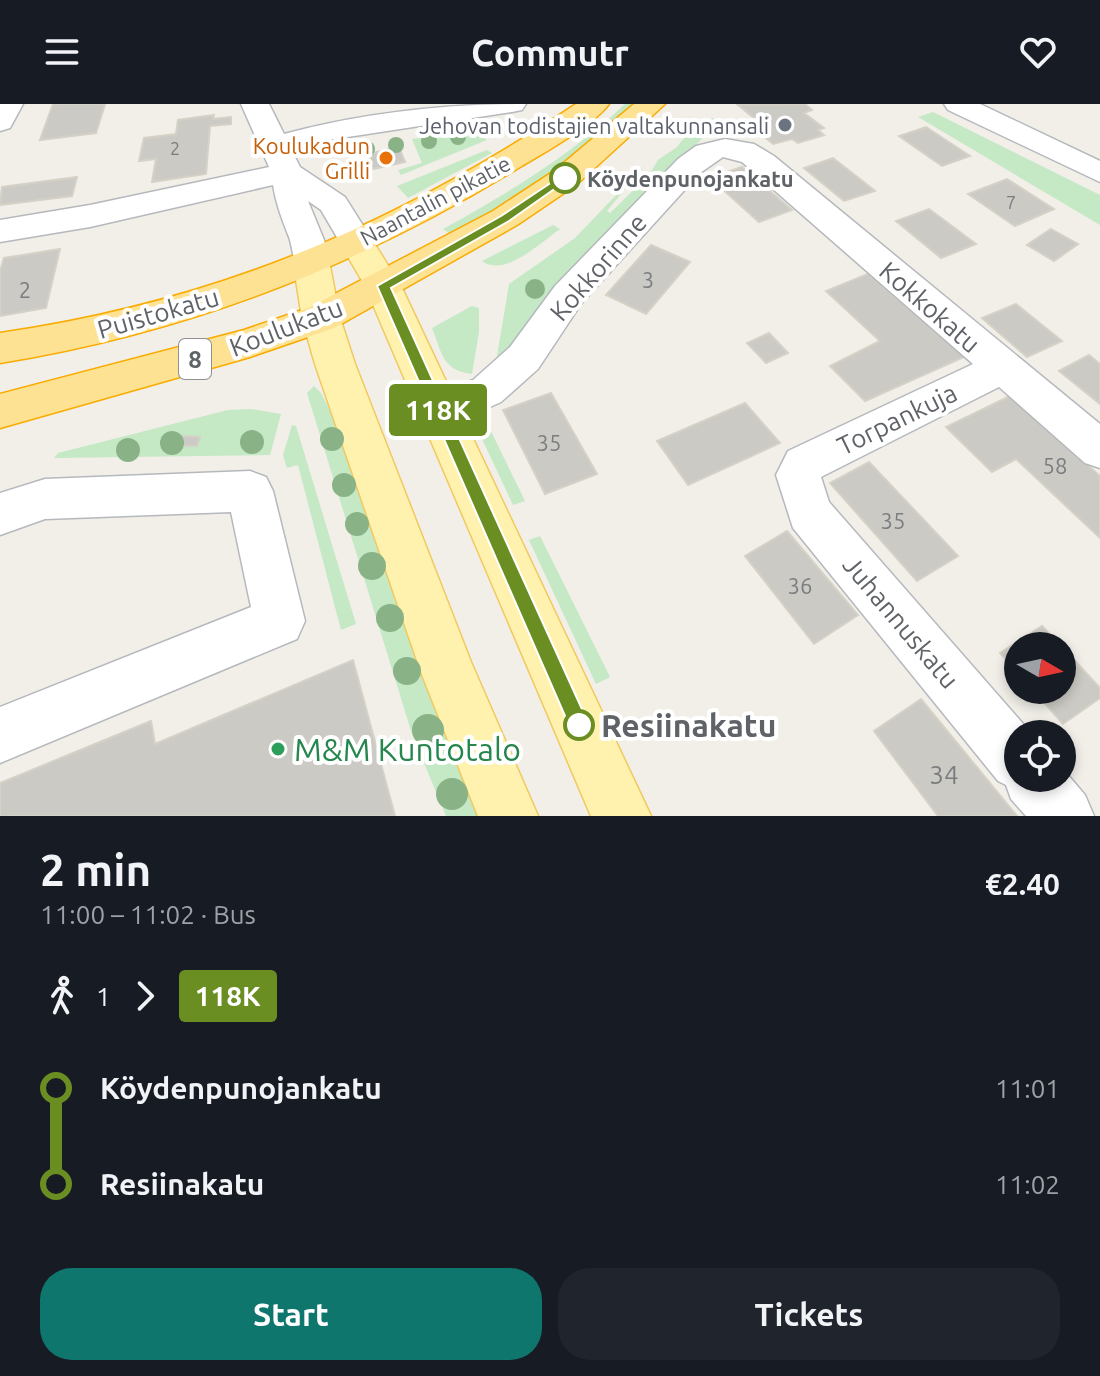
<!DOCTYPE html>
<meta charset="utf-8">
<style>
body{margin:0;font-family:Ubuntu,sans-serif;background:#20242c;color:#f1f3f6;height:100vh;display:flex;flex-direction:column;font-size:30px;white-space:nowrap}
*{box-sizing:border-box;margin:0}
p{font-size:26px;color:#9ea1a6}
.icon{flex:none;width:44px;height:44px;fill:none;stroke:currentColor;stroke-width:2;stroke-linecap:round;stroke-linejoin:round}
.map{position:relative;height:712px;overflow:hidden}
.sheet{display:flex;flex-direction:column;background:#171b24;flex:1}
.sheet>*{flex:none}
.badge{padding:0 16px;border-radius:6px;font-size:28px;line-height:52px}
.needle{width:52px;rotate:99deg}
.controls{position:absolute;left:1004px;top:528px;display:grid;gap:16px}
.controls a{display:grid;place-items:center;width:72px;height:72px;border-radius:50%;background:#171b24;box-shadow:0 4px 12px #0003;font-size:40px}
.map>.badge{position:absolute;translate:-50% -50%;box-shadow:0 0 0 4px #fff}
.legs{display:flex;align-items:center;gap:12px;height:88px;padding:0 40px;font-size:26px}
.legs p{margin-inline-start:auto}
.headline{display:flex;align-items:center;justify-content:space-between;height:136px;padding:0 40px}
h1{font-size:44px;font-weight:700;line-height:60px}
.action{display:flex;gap:16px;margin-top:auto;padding:16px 40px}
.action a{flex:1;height:92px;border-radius:32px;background:#0f766e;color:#fff;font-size:32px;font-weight:700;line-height:92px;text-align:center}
.action a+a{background:#20242c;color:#f1f3f6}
ul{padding:0 40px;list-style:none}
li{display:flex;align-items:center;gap:28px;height:96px;font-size:30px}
li i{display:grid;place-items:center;width:12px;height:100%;margin:0 10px;background:currentColor}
li i::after{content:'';width:20px;height:20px;margin:-10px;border:6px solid;border-radius:50%;background:#171b24}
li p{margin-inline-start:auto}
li:first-child i{background:linear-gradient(#0000 50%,currentColor 0)}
li:last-child i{background:linear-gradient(currentColor 50%,#0000 0)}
header{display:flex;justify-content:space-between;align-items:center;height:104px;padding:0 40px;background:#171b24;font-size:36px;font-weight:700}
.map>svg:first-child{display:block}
</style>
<header><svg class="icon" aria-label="menu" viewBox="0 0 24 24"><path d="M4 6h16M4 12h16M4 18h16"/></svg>Commutr<svg class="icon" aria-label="heart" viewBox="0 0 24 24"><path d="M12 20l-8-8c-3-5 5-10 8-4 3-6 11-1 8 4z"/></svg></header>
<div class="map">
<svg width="1100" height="712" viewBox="0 0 1100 712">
<rect width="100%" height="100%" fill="#f1efe8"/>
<!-- green -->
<g fill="#c5e8c5">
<path d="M625,0H634C580,53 518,94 453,132L443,125C508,89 571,51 625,0Z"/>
<path d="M933,8L1100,91V121L918,13Z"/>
<path d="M717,14L720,16L572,170L505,258L497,252L509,180L575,134L645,61L607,107L610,109L649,71L658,56L677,43L698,16Z"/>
<path d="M476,28L487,36L401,71L398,66L422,59L412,35Z"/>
<path d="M487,46L492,49L408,94L397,82Z"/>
<path d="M553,121L560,125C541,138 505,174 482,157Z"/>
<path d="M472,202L479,204V228L472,270C442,266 442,249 432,224Z"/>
<path d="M314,282L321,289L333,313L421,567L477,712H446L412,630L307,289Z"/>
<path d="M251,305L281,310L270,351L54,354L58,349L228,306Z"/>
<path d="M483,311L525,397L513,401L475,320Z"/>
<path d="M292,321L296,322L356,520L341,526L298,361L287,364L283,351Z"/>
<path d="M540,432L610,573L596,580L529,436Z"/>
</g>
<!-- building -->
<g fill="#cccac5" stroke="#d6d1c6" stroke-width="2">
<path d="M53,0H105L96,29L40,36Z"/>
<path d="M805,0L812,6L804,9L824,24L818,26L824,31L798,39L792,35L773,40L746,17L755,15L738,1Z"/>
<path d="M214,11L213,15L231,13V20L210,22L206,70L152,78L156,55L139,57L144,34L176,30L178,16Z"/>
<path d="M926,23L970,52L942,62L899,32Z"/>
<path d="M399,43L405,58L373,65L368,50Z"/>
<path d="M833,54L875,87L844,97L804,64Z"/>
<path d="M742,63L792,106L759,118L710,74Z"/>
<path d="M77,73L72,92L0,101L2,83Z"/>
<path d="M1007,75L1054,105L1015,122L968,90Z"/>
<path d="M929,105L976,140L941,154L896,117Z"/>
<path d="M1051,125L1078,140L1054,157L1027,141Z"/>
<path d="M651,141L690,158L646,210L606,191Z"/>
<path d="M60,145L46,204L0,212V167L4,154Z"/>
<path d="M868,170L964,253L865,297L830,262L880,237L826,187Z"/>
<path d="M1016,200L1062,237L1027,253L982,214Z"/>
<path d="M769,229L788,249L766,259L747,239Z"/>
<path d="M1089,251L1100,260V300L1059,267Z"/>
<path d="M551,289L597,370L545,390L503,306Z"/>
<path d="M1010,292L1100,372V434L1016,355L992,368L946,323Z"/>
<path d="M745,299L780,339L688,381L657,337Z"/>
<path d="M182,332L200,333L197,342H178Z"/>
<path d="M869,358L958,452L917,477L830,379Z"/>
<path d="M787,427L858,511L814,540L745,452Z"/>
<path d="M1042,522L1061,542H1018V569L1000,549Z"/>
<path d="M1062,543L1100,584V594L1063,620L1033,586H1062Z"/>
<path d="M353,556L395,712H0V679L151,617L155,640Z"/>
<path d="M921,595L1017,712H938L874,627Z"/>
</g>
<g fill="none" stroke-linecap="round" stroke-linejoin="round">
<defs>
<g id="minor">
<path d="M0,0H23L10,24L0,27Z"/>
<path d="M241,0H269L284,30C363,9 444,0 526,0L522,6L512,8L328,36L292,47L300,63L345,93L374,139L369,147L357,150L345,147L321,106L308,97L324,136L329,157L323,165L311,169L299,165C292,155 293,144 289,133C282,115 276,100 273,81L90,123L0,138V116L90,101L269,63Z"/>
<path d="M944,0H980L1100,57V78L948,6Z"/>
<path d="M725,35L754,40L774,52L1100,320V364L1085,359L999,283L821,373L829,398L1032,630H1018V674H1062V664L1085,691L1094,712H1026L1011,695L1006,681L998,677L793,424L776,371L788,347L973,260L742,58L723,53L700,69L581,200L538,265L501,298L439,326L424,321L418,309L424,297L473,276L510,243L555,182L678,55L696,42Z"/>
<path d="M250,367L266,373L273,387L305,517L297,535L0,659V603L251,503L231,408L45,415L0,431V389L45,375Z"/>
</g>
<g id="major">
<path d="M357,128L369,131L401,182L651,712H591L365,182L340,139L345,131Z"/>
<path d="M311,145L323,149L329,157L340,214L355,260L471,558L538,712H478L421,568L315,260L302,214L293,157L299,149Z"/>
</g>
<g id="highway">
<path d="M576,0H609C595,20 542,50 520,63C359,162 187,229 0,259V229C216,198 396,121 576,0Z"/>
<path d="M634,0H665L576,81L517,121L334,224L250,253L0,324V290L244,226L308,204L493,107L554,67Z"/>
</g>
</defs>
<!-- minor casing -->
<use href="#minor" stroke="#b5b8bc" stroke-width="3"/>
<!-- major casing -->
<use href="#major" stroke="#f2c960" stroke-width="3"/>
<!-- highway casing -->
<use href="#highway" stroke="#f9ab00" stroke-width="3"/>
<!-- minor -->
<use href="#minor" fill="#fff" fill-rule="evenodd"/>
<!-- major -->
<use href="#major" fill="#fff2af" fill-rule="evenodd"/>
<!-- highway -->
<use href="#highway" fill="#fde293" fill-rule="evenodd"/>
</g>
<!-- trees -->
<g fill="#89b387">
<circle cx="458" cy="33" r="8"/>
<circle cx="429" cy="37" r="8"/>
<circle cx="396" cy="41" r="8"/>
<circle cx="367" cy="45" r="8"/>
<circle cx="337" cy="68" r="8"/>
<circle cx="535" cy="185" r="10"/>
<circle cx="332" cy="335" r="12"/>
<circle cx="252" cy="338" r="12"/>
<circle cx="172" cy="339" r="12"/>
<circle cx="128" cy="346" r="12"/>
<circle cx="344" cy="381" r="12"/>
<circle cx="357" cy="420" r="12"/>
<circle cx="372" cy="462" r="14"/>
<circle cx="390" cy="514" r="14"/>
<circle cx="407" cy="567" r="14"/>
<circle cx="428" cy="626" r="16"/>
<circle cx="452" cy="690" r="16"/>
</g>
<!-- line-1 -->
<path fill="#6b8e23" stroke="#fff" stroke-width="2" d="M561,72L570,74L509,117L391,184L586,614L589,621L586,628L579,631L572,628L377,182L501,112Z"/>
<!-- markers -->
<circle fill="#6b7280" stroke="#fff" stroke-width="3" cx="785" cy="21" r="8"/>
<circle fill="#e8710a" stroke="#fff" stroke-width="3" cx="386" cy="54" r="8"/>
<g fill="#fff" stroke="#6b8e23" stroke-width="4">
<circle cx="565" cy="74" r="14"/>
<circle cx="579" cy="621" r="14"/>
</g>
<circle fill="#2e9e5b" stroke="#fff" stroke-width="3" cx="278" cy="645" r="8"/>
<g text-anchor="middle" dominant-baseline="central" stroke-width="8" stroke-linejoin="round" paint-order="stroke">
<!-- far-number labels -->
<g font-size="18" fill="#7a7d7f">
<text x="175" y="44">2</text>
<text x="1011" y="98">7</text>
</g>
<!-- far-worship labels -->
<g font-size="22" fill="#5b616d" stroke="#fff" text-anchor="end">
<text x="769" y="21">Jehovan todistajien valtakunnansali</text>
</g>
<!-- far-food labels -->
<g font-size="22" fill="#c56008" stroke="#fff" text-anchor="end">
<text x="370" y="41">Koulukadun<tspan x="370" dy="25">Grilli</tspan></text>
</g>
<!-- far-stop labels -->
<g font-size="22" font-weight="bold" fill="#5f6368" stroke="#fff" text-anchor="start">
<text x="587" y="74">Köydenpunojankatu</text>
</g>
<!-- far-street labels -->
<g font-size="22" fill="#5f6368" stroke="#fff">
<text transform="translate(435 96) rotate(-28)">Naantalin pikatie</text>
</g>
<!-- number labels -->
<g font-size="22" fill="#7a7d7f">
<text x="648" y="175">3</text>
<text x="25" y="185">2</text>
<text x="549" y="338">35</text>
<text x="1055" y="361">58</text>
<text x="893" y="416">35</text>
<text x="800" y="481">36</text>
</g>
<!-- shield labels -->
<rect fill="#fff" stroke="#8f9295" stroke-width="2" x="179" y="235" width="32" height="40" rx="6"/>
<g font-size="24" font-weight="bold" fill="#5f6368">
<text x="195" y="255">8</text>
</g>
<!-- street labels -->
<g font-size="26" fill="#5f6368" stroke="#fff">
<text transform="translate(598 163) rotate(-49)">Kokkorinne</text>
<text transform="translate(930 203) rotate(41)">Kokkokatu</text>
<text transform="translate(158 209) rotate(-16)">Puistokatu</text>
<text transform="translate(286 223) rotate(-21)">Koulukatu</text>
<text transform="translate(897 315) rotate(-26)">Torpankuja</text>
<text transform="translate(901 518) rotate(50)">Juhannuskatu</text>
</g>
<!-- near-number labels -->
<g font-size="26" fill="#7a7d7f">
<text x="944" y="670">34</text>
</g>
<!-- near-stop labels -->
<g font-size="32" font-weight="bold" fill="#5f6368" stroke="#fff" text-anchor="start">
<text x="601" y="621">Resiinakatu</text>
</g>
<!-- near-leisure labels -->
<g font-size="32" fill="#27864d" stroke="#fff" text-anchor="start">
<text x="294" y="645">M&amp;M Kuntotalo</text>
</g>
</g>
</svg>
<div class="controls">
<a><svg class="needle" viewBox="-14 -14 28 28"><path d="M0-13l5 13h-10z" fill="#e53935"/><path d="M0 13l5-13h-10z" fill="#9ea1a6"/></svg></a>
<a><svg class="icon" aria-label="locate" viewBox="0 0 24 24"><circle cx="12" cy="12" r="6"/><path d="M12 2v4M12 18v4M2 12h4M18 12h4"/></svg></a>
</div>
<b class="badge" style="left:438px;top:306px;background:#6b8e23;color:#fff">118K</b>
</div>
<section class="sheet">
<div class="headline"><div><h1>2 min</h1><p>11:00 – 11:02 · Bus</p></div><b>€2.40</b></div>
<div class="legs"><svg class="icon" aria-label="walk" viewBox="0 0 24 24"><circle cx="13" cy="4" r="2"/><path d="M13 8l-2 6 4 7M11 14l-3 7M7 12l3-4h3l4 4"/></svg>1<svg class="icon" aria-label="forward" viewBox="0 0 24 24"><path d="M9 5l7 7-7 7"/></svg><b class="badge" style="background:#6b8e23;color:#fff">118K</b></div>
<ul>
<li><i style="color:#6b8e23"></i><b>Köydenpunojankatu</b><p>11:01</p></li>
<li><i style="color:#6b8e23"></i><b>Resiinakatu</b><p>11:02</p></li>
</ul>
<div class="action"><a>Start</a><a>Tickets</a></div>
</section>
